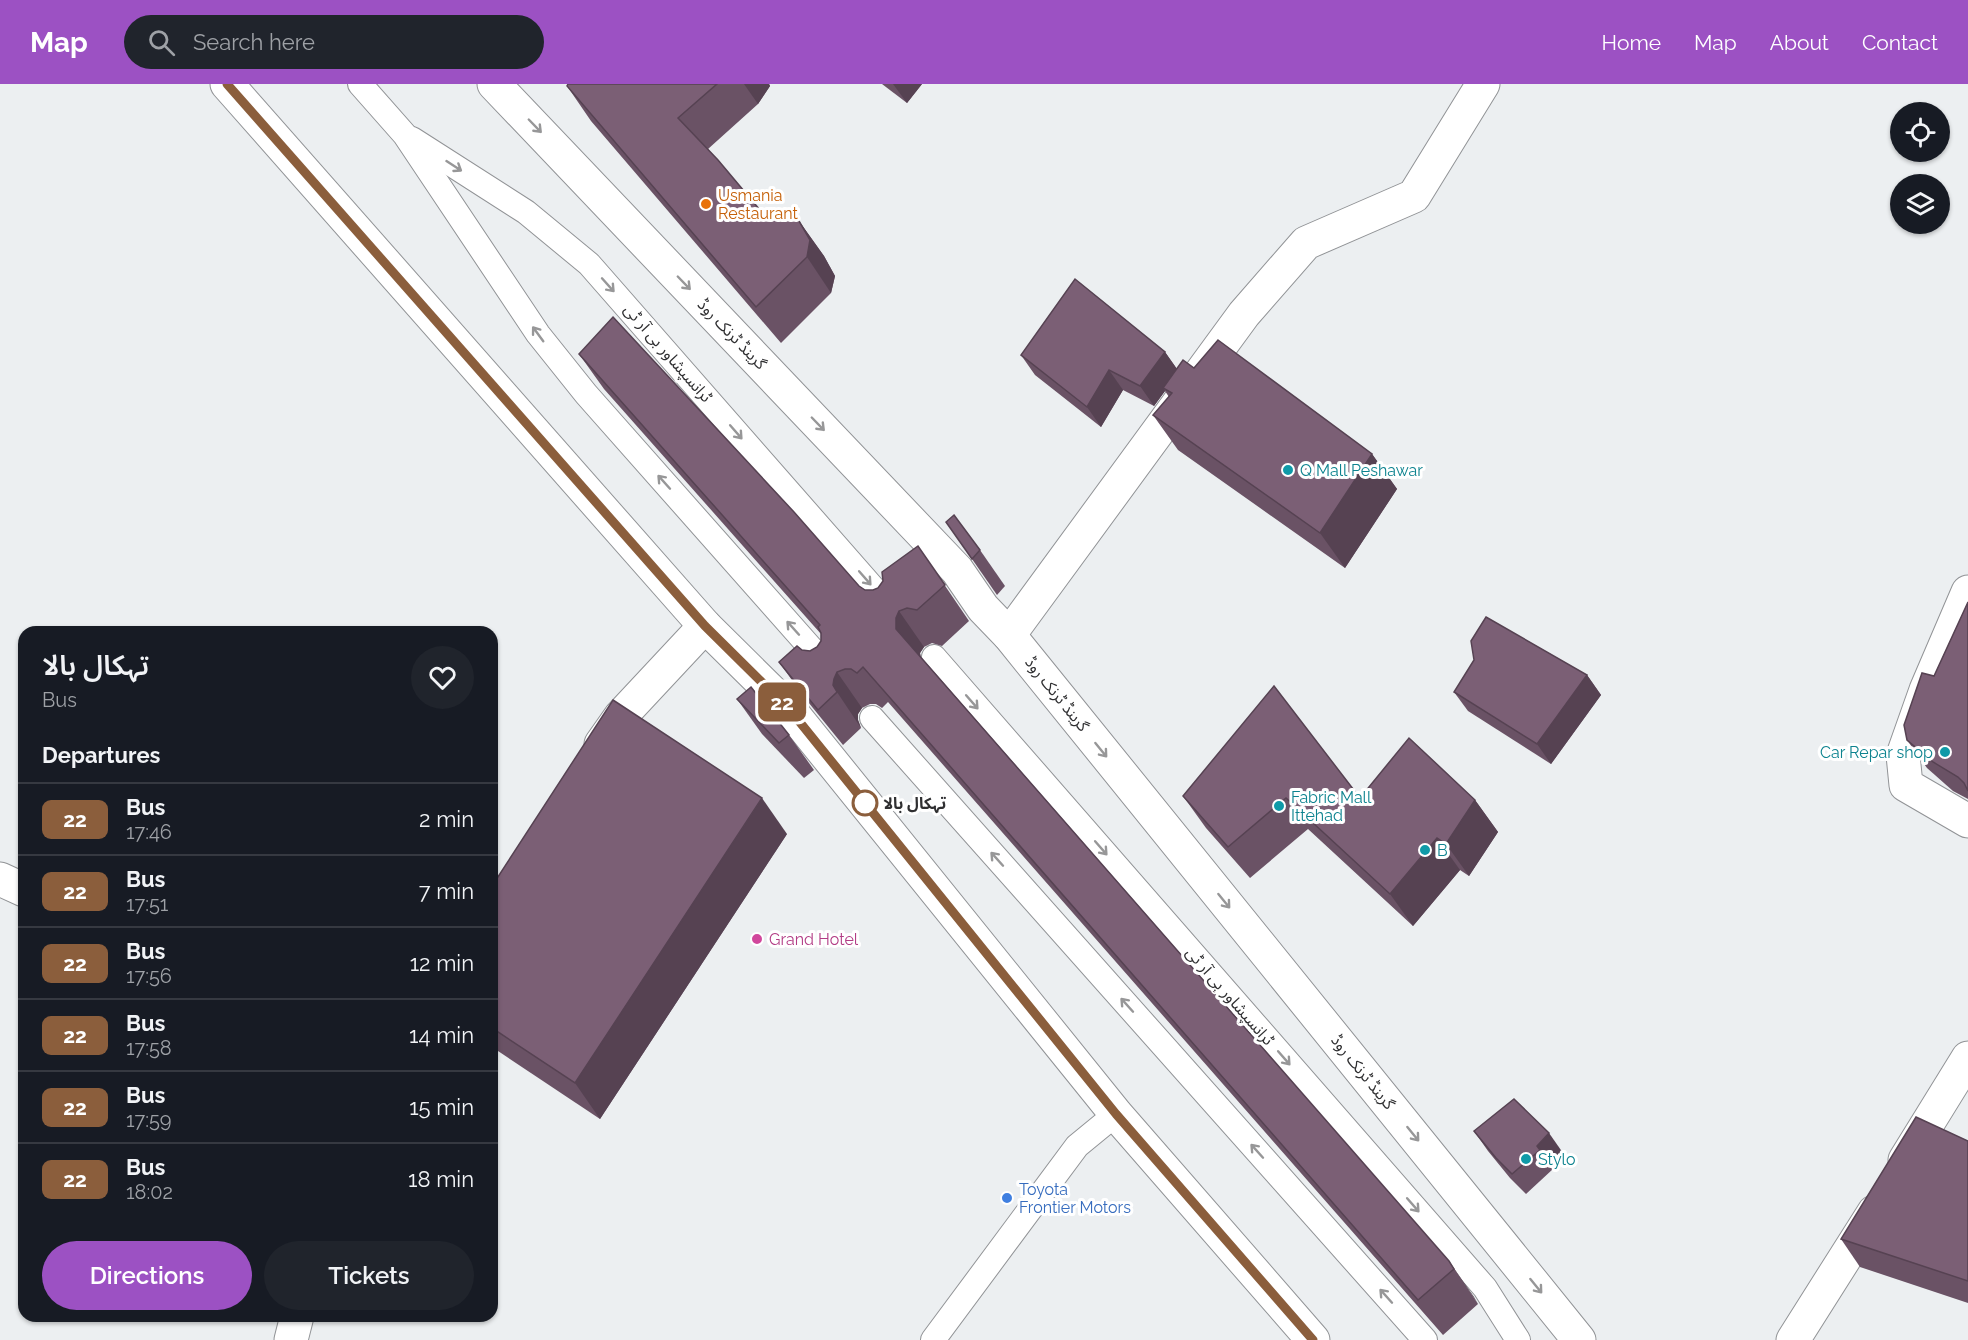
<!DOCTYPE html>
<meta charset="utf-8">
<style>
body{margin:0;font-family:Raleway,"Noto Sans Arabic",sans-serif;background:#20242c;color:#f1f3f6;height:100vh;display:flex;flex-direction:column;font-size:22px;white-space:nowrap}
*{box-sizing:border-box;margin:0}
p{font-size:20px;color:#9ea1a6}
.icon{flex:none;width:33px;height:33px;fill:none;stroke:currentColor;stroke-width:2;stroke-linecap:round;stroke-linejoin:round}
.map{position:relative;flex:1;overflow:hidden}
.drawer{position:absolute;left:18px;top:542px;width:480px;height:696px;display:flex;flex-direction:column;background:#171b24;border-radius:18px;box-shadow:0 2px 4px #0004}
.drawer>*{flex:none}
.badge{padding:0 12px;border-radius:9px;font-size:21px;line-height:39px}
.controls{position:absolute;left:1890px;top:18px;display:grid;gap:12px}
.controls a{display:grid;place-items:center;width:60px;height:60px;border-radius:50%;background:#171b24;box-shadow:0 2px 4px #0004;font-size:30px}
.map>.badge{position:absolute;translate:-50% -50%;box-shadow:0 0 0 3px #fff}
h2{padding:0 24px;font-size:22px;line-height:54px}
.round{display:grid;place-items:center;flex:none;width:63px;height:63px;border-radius:32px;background:#20242c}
.overview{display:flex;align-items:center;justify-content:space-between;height:102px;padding:0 24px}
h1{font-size:28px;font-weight:600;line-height:45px}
.cta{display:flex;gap:12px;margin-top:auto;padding:12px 24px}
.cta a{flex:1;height:69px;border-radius:36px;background:#9c51c3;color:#fff;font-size:24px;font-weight:600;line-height:69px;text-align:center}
.cta a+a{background:#20242c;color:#f1f3f6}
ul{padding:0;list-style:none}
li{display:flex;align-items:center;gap:18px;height:72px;padding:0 24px;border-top:2px solid #363941}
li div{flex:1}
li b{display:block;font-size:22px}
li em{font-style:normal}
li .badge{min-width:66px;font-weight:700;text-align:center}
header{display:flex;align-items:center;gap:36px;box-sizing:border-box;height:84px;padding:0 30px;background:#9c51c3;color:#fff}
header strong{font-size:28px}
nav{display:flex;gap:33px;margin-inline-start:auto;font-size:21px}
.search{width:420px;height:54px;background:#20242c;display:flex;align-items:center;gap:15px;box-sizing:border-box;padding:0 21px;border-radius:33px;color:#9ea1a6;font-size:22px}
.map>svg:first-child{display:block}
</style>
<header>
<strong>Map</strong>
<div class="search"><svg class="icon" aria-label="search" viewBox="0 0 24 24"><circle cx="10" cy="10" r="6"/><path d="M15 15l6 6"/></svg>Search here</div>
<nav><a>Home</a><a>Map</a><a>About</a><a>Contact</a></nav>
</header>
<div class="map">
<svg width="1968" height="1256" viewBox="0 0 1968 1256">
<rect width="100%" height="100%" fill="#eceff1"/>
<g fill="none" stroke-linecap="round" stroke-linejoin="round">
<defs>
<g id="service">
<path d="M360,0L405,51L538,250L586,310L832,588"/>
<path d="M412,55L526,128L589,180L894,528"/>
<path d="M934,573L1485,1204L1518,1256"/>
<path d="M872,634L1425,1256"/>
<path d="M933,1256L1077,1062L1116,1030"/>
</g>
<g id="minor">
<path d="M1968,508L1926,606L1903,671L1906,701L1968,737"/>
<path d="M1009,551L1244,230L1306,159L1414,112L1483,0"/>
<path d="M601,660L620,633L705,542"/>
<path d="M0,795L24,806"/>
<path d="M1905,1076L1968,974"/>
<path d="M291,1256L297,1232"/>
<path d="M1793,1256L1874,1128"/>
</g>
<g id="trunk">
<path d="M227,0L705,542L790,626L1116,1030L1313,1256"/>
<path d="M494,0L957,486L983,524L1009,551L1579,1256"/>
</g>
</defs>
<!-- service casing -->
<use href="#service" stroke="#919396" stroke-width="26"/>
<!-- minor casing -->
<use href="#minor" stroke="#919396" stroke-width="35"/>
<!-- trunk casing -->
<use href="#trunk" stroke="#919396" stroke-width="35"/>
<!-- service -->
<use href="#service" stroke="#fff" stroke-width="24"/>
<!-- minor -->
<use href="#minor" stroke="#fff" stroke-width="33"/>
<!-- trunk -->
<use href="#trunk" stroke="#fff" stroke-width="33"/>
</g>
<!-- wall -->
<g fill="#6a5265">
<path d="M568,0H769L770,2L758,20L708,65L760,126L799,137L824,172L835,192L831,209L781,259L591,37L567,2Z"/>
<path d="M882,0H922L907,19Z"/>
<path d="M1165,268L1177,285L1194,284L1372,370L1397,405L1345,484L1178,366L1153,331L1169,313L1165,307L1154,322L1123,306L1101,343L1035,291L1021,271Z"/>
<path d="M579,270L859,502L865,506H873L878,504L918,462L969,537L942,562L932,559L924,563L920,569L921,573L1449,1177L1478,1220L1443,1251L888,618L882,624L876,620H870L862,624L858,630V636L861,644L843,661L804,613L779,578L802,566L810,567L817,563L821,557V550L604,305Z"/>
<path d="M980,466L1005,502L997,511L972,475Z"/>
<path d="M1968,518V715L1953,707L1927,684L1907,656L1934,592Z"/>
<path d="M1587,591L1601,611L1551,680L1468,627L1454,608Z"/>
<path d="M737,615L789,651L814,686L804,694L762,650Z"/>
<path d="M1183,712L1475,716L1498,748L1469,792L1460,786L1413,842L1308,745L1250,794L1206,744Z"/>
<path d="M787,750L600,1035L492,963V802Z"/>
<path d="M1474,1047L1563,1069L1551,1082L1553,1085L1526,1110L1510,1094L1488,1067Z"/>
<path d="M1968,1057V1219L1860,1183L1841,1155Z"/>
</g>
<!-- shaded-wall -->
<g fill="#564252">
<path d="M744,0H769L770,2L758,20Z"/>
<path d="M893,0H922L907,19Z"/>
<path d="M799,137L824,172L835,192L831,209L807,173Z"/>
<path d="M1165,268L1179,288L1163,304L1165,307L1154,322L1140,302Z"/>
<path d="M1109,286L1123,306L1101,343L1087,323Z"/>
<path d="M1372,370L1397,405L1345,484L1320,449Z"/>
<path d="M899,527L924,563L920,569L921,580L896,545V534Z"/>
<path d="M837,588L862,624L858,630V636L861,644L837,608L833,601L834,595Z"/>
<path d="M1587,591L1601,611L1551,680L1537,660Z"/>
<path d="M762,714L787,750L600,1035L575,999Z"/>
<path d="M1475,716L1498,748L1469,792L1446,760Z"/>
<path d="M1437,754L1460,786L1413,842L1390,810Z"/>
<path d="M1549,1049L1563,1069L1551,1082L1537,1062Z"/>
<path d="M1449,1177L1474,1213L1478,1220L1454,1185Z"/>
</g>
<!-- building -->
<g fill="#7b5f75" stroke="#564252" stroke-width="1.5">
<path d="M568,0H717L678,34L718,76L760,126L799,137L810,156L807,173L756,223L567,2Z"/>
<path d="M1075,195L1165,268L1140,302L1109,286L1087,323L1021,271Z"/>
<path d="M613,233L794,428L859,502L865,506H873L878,504L883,497L882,488L918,462L945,501L917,526L907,524L899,527L896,534V545L1449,1177L1454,1185L1418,1216L863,583L857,589L851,585H845L837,588L834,595L833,601L837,608L818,626L779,578L797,562L802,566L810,567L817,563L821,557V549L818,543L820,541L579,270Z"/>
<path d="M1218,256L1372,370L1320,449L1153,331L1172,309L1163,304L1183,276L1194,284Z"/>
<path d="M954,431L980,466L972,475L946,438Z"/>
<path d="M1968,518V707L1964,699L1958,693L1933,678L1907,656L1904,641L1922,589L1934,592Z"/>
<path d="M1486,533L1587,591L1537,660L1454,608L1474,576L1471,557Z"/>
<path d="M1274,602L1360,714L1409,654L1475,716L1446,760L1437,754L1390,810L1286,714L1228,763L1183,712Z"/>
<path d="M751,603L789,651L779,659L737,615Z"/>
<path d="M613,616L762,714L575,999L492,944V802Z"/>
<path d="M1514,1015L1549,1049L1537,1062L1540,1066L1512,1090L1496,1074L1474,1047Z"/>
<path d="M1916,1033L1968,1057V1197L1841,1155Z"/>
</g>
<!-- one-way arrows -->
<defs><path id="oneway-shaft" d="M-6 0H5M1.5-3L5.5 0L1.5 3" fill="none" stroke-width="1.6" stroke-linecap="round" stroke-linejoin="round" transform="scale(1.5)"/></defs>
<g stroke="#979798">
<use href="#oneway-shaft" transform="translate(535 42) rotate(46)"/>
<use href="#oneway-shaft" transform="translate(454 82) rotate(33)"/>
<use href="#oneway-shaft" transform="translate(684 199) rotate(46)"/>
<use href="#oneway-shaft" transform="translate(608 201) rotate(48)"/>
<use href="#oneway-shaft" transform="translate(538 250) rotate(-126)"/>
<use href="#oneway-shaft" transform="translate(818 340) rotate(46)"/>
<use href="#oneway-shaft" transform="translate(736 348) rotate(49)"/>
<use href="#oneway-shaft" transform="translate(664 398) rotate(-132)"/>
<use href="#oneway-shaft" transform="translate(865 494) rotate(49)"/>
<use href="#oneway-shaft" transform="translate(793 544) rotate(-132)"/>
<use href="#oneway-shaft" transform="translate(972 618) rotate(49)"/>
<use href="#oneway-shaft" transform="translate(1101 666) rotate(51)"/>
<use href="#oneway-shaft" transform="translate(1101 764) rotate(49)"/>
<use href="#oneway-shaft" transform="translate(997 775) rotate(-132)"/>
<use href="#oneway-shaft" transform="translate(1224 817) rotate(51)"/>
<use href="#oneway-shaft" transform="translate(1127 921) rotate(-132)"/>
<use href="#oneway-shaft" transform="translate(1284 974) rotate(49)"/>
<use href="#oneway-shaft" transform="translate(1413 1050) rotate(51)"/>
<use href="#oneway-shaft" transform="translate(1257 1067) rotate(-132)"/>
<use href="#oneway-shaft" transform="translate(1413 1121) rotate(49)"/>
<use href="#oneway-shaft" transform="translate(1536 1202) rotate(51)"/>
<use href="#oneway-shaft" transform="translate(1386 1212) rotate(-132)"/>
</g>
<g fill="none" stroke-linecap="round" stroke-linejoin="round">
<defs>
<path id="line" d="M227,0L705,542L790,626L1116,1030L1313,1256"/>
</defs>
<!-- line casing -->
<use href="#line" stroke="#fff" stroke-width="14"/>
<!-- line -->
<use href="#line" stroke="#8b5e3c" stroke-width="9"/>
</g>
<!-- markers -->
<circle fill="#e8710a" stroke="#fff" stroke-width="2" cx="706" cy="120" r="6"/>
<g fill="#0f9aa8" stroke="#fff" stroke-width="2">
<circle cx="1288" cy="386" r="6"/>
<circle cx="1945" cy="668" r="6"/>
<circle cx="1279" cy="722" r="6"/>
<circle cx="1425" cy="766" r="6"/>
<circle cx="1526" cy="1075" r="6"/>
</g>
<circle fill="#fff" stroke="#8b5e3c" stroke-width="3" cx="865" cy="719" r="12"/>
<circle fill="#d1479c" stroke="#fff" stroke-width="2" cx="757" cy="855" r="6"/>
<circle fill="#3f7fe0" stroke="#fff" stroke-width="2" cx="1007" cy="1114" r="6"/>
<g text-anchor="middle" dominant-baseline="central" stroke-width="6" stroke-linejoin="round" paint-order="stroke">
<!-- food labels -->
<g font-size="16" fill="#c56008" stroke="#fff" text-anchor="start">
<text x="718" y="111">Usmania<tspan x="718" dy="18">Restaurant</tspan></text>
</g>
<!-- street labels -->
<g font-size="16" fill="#2f2f31" stroke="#fff">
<text transform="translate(732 250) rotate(46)">گرینڈ ٹرنک روڈ</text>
<text transform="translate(668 269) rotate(49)">ٹرانسپشاور بی آر ٹی</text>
<text transform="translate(1057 610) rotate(51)">گرینڈ ٹرنک روڈ</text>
<text transform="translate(1230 912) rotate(49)">ٹرانسپشاور بی آر ٹی</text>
<text transform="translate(1363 988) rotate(51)">گرینڈ ٹرنک روڈ</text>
</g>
<!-- culture labels -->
<g font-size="16" fill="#0d838f" stroke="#fff" text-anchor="start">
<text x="1300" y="386">Q Mall Peshawar</text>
<text x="1933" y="668" text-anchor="end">Car Repar shop</text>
<text x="1291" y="713">Fabric Mall<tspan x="1291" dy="18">Ittehad</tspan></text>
<text x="1437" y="766">B</text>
<text x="1538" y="1075">Stylo</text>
</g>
<!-- stop labels -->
<g font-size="16" font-weight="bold" fill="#2f2f31" stroke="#fff" text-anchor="start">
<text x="883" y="719">تہکال بالا</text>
</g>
<!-- hotel labels -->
<g font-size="16" fill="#b23c85" stroke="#fff" text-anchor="start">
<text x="769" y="855">Grand Hotel</text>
</g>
<!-- shop labels -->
<g font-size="16" fill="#366cbe" stroke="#fff" text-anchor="start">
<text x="1019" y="1105">Toyota<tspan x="1019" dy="18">Frontier Motors</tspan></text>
</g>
</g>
</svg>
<div class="controls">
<a><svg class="icon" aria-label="locate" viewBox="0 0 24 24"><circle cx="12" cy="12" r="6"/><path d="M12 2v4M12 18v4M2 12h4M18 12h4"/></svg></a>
<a><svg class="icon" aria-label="layers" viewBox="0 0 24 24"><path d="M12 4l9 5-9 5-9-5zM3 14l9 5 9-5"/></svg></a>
</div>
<b class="badge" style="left:782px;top:618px;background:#8b5e3c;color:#fff">22</b>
<section class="drawer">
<div class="overview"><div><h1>تہکال بالا</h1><p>Bus</p></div><a class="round"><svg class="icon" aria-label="heart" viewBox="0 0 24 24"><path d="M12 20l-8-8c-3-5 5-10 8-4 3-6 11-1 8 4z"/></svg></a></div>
<h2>Departures</h2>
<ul>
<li><span class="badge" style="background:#8b5e3c;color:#fff">22</span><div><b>Bus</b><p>17:46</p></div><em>2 min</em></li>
<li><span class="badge" style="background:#8b5e3c;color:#fff">22</span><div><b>Bus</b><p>17:51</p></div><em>7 min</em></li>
<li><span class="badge" style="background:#8b5e3c;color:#fff">22</span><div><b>Bus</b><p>17:56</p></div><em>12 min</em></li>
<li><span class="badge" style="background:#8b5e3c;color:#fff">22</span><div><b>Bus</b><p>17:58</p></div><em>14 min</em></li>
<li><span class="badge" style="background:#8b5e3c;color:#fff">22</span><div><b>Bus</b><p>17:59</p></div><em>15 min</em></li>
<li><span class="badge" style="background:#8b5e3c;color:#fff">22</span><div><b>Bus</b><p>18:02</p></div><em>18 min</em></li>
</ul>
<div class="cta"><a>Directions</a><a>Tickets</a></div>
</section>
</div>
